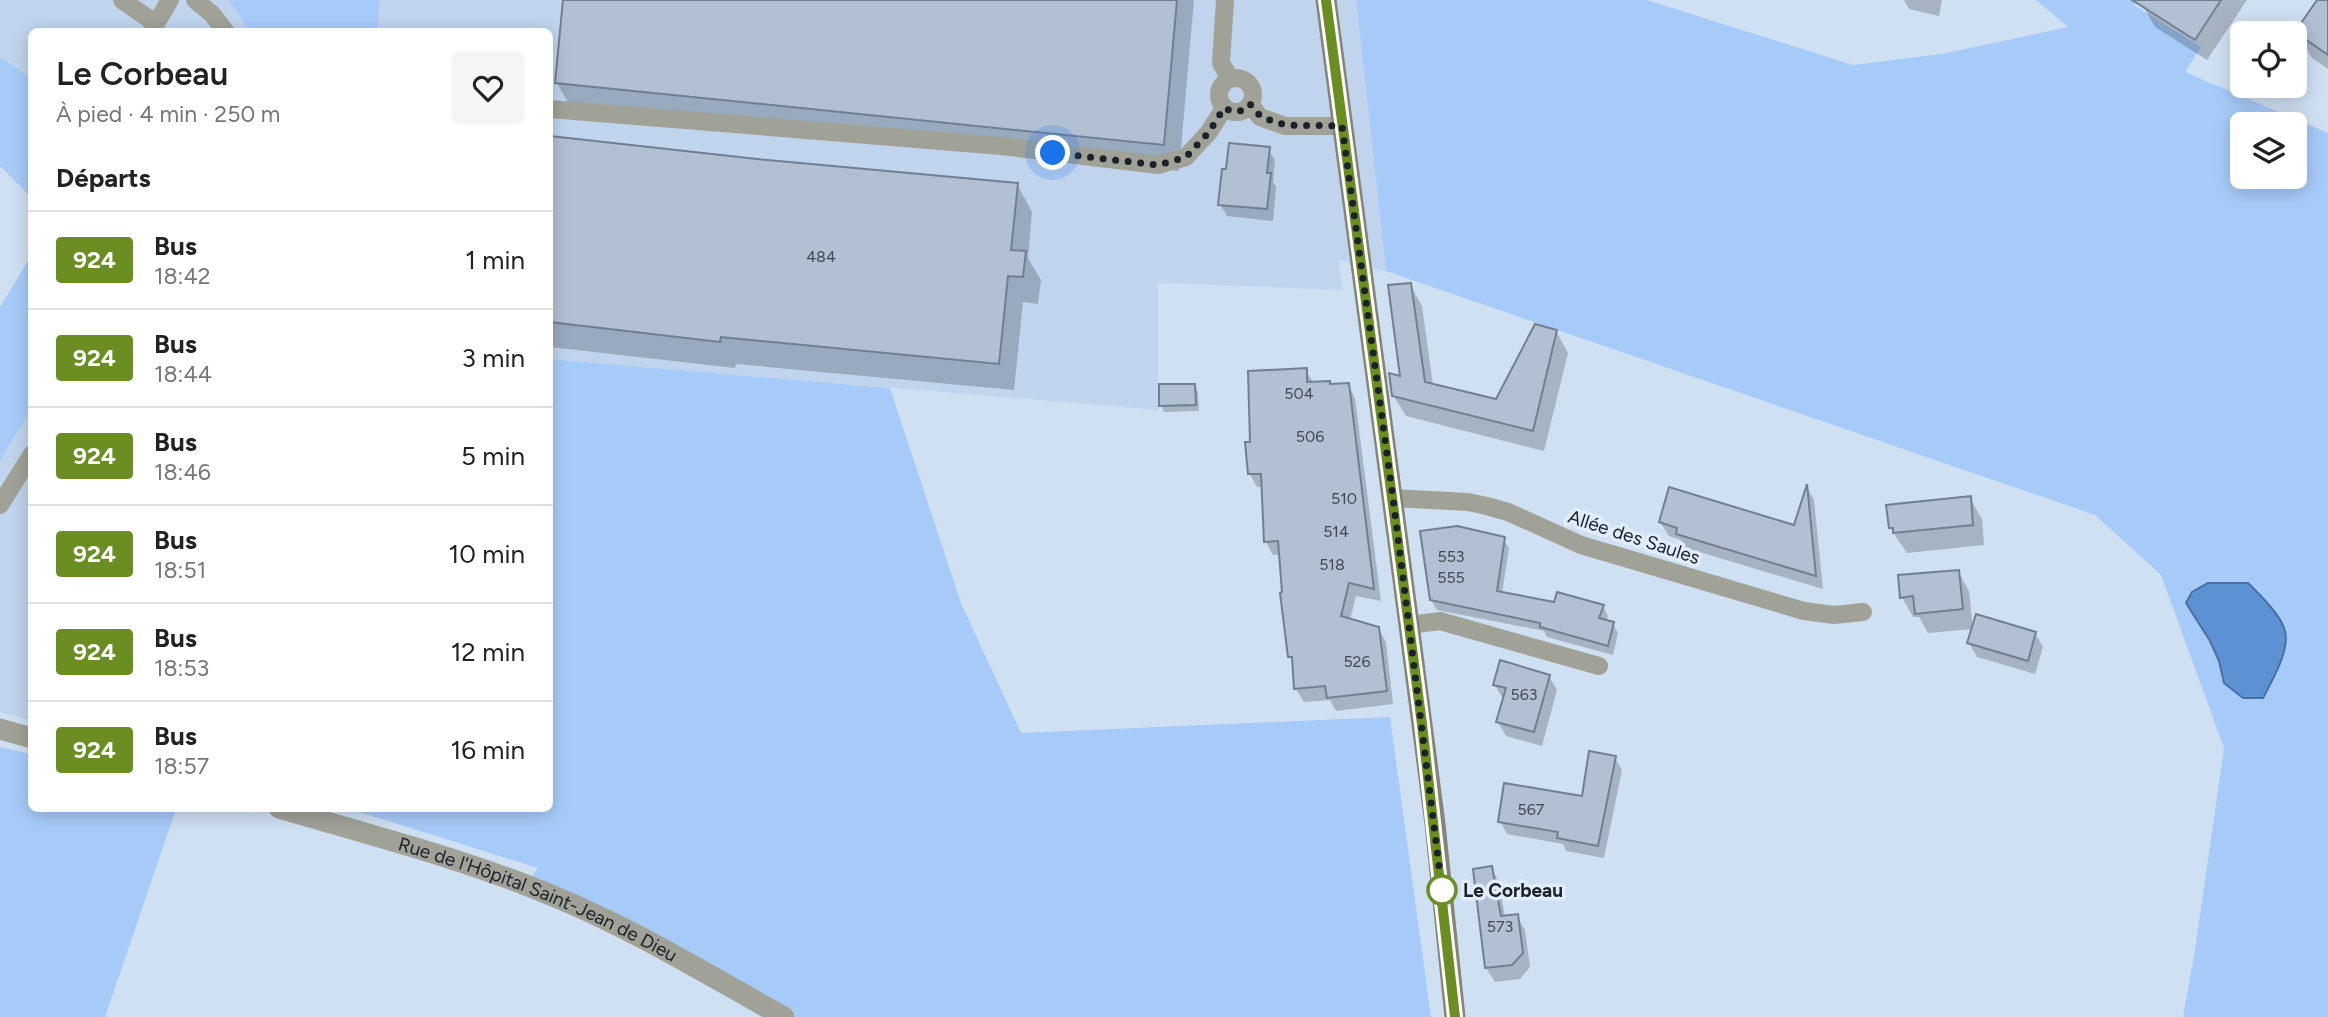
<!DOCTYPE html>
<html lang="fr">
<meta charset="utf-8">
<style>
body{margin:0;font-family:Figtree,sans-serif;background:#f6f6f6;color:#222;height:100vh;display:flex;flex-direction:column;font-size:26px;white-space:nowrap}
*{box-sizing:border-box;margin:0}
p{font-size:23px;color:#767676}
.icon{flex:none;width:38px;height:38px;fill:none;stroke:currentColor;stroke-width:2;stroke-linecap:round;stroke-linejoin:round}
.map{position:relative;flex:1;overflow:hidden}
.sheet{position:absolute;left:28px;top:28px;width:525px;height:784px;display:flex;flex-direction:column;background:#fff;border-radius:10px;box-shadow:0 4px 18px #0003}
.sheet>*{flex:none}
.badge{padding:0 14px;border-radius:5px;font-size:24px;line-height:46px}
.buttons{position:absolute;left:2230px;top:21px;display:grid;gap:14px}
.buttons a{display:grid;place-items:center;width:77px;height:77px;border-radius:10px;background:#fff;box-shadow:0 4px 18px #0003;font-size:35px}
.you{position:absolute;width:35px;height:35px;margin:-18px;border:5px solid #fff;border-radius:50%;background:#1a73e8;box-shadow:0 0 0 10px #1a73e833}
.map>.badge{position:absolute;translate:-50% -50%;box-shadow:0 0 0 4px #fff}
h2{padding:0 28px;font-size:26px;line-height:63px}
.round{display:grid;place-items:center;flex:none;width:74px;height:74px;border-radius:10px;background:#f6f6f6}
.headline{display:flex;align-items:center;justify-content:space-between;height:119px;padding:0 28px}
h1{font-size:33px;font-weight:600;line-height:52px}
ul{padding:0;list-style:none}
li{display:flex;align-items:center;gap:21px;height:98px;padding:0 28px;border-top:2px solid #e0e0e0}
li div{flex:1}
li b{display:block;font-size:26px}
li em{font-style:normal}
li .badge{min-width:77px;font-weight:700;text-align:center}
.map>svg:first-child{display:block}
</style>
<div class="map">
<svg width="2328" height="1017" viewBox="0 0 2328 1017">
<rect width="100%" height="100%" fill="#d0e0f3"/>
<!-- built -->
<g fill="#c0d4ee">
<path d="M0,0H1356L1386,271L1338,260L1343,290L1158,283V410L550,359V32H32L31,197L0,166Z"/>
<path d="M31,409V721L0,712V461Z"/>
</g>
<!-- green -->
<g fill="#a7cbf9" fill-rule="evenodd">
<path d="M229,0H380L377,31H250Z"/>
<path d="M1356,0H1647L1853,65L1942,54L2068,27L2036,0H2137L2134,5L2201,47L2185,72L2328,133V1017H2183L2195,950L2224,748L2161,575L2095,515L1386,271ZM2242,124H2294V177H2242ZM2210,641L2243,698L2224,683L2219,661Z"/>
<path d="M0,57L31,78V197L0,166Z"/>
<path d="M31,256V409L0,461V307Z"/>
<path d="M550,359L890,388L961,603L1021,733L1390,717L1431,1017H762L623,935L519,894L538,868L353,810L550,808Z"/>
<path d="M0,747L31,754L32,808L176,809L105,1017H0Z"/>
</g>
<!-- water -->
<path fill="#5c92d4" stroke="#4970a1" stroke-width="2" d="M2208,583H2248C2260,595 2281,615 2285,631C2290,650 2272,681 2263,698H2243L2224,683L2219,661L2210,641L2186,603L2192,592Z"/>
<!-- shadow -->
<g fill="#0003">
<path d="M565,0H1194L1179,171L572,110L557,83Z"/>
<path d="M1904,0H1942L1939,16L1909,9Z"/>
<path d="M2147,0H2247L2207,60L2155,27L2143,6Z"/>
<path d="M2319,0H2328V69L2312,58L2297,32Z"/>
<path d="M550,137L756,161L1017,184L1032,212L1028,258L1041,280L1038,304L1023,302L1014,390L736,364L735,368L550,347Z"/>
<path d="M1268,149L1275,160L1273,182L1276,187L1273,221L1227,216L1220,204L1228,171Z"/>
<path d="M1410,285L1422,306L1433,385L1497,401L1556,331L1568,353L1544,451L1406,416L1393,395L1402,378Z"/>
<path d="M1306,370L1314,384L1330,386L1348,384L1355,398L1381,601L1356,596L1350,620L1378,628L1386,642L1393,704L1336,711L1330,700L1304,702L1296,689L1294,664L1290,657L1281,555H1273L1266,542L1263,487H1257L1249,473L1252,443Z"/>
<path d="M1194,385L1198,392L1199,411L1164,412L1161,405Z"/>
<path d="M1808,489L1814,500L1823,589L1686,548L1681,540L1669,536L1660,522L1795,527Z"/>
<path d="M1970,498L1982,519L1984,545L1907,553L1890,528Z"/>
<path d="M1503,539L1509,548L1502,594L1555,604L1603,606L1608,616L1606,622L1613,624L1618,633L1613,655L1547,637L1544,631L1437,610L1431,600Z"/>
<path d="M1958,571L1969,591L1973,629L2035,633L2043,647L2035,674L1977,657L1969,643L1973,629L1928,633L1919,617H1913L1902,597Z"/>
<path d="M1549,676L1557,690L1542,746L1506,736L1498,722L1503,699L1495,685Z"/>
<path d="M1615,758L1622,770L1604,858L1566,851L1563,844L1507,834L1500,821L1583,798Z"/>
<path d="M1491,868L1499,882L1505,917L1517,916L1525,930L1530,967L1520,979L1495,982L1486,968Z"/>
</g>
<!-- building -->
<g fill="#b1c0d3" stroke="#717f91" stroke-width="2">
<path d="M563,0H1177L1164,145L555,83Z"/>
<path d="M2132,0H2221L2195,40Z"/>
<path d="M2317,0H2328V55L2295,32Z"/>
<path d="M550,136L757,159L1018,183L1011,250L1026,251L1023,277L1008,276L999,364L721,337L720,342L550,322Z"/>
<path d="M1229,143L1270,147L1267,173H1271L1267,209L1218,205L1222,169H1226Z"/>
<path d="M1411,283L1425,382L1496,399L1535,324L1557,330L1533,431L1392,396L1389,373L1400,376L1388,285Z"/>
<path d="M1307,368V382L1330,381V384L1349,383L1374,589L1349,583L1341,616L1379,627L1387,691L1327,698L1325,686L1294,689L1292,657H1288L1280,593L1282,592L1278,541L1264,542L1261,474H1248L1245,442H1250L1248,371Z"/>
<path d="M1159,384H1195L1196,405L1159,406Z"/>
<path d="M1807,484L1816,576L1676,534L1677,528L1659,522L1669,487L1794,525Z"/>
<path d="M1971,496L1973,525L1893,533V528H1889L1886,505Z"/>
<path d="M1457,526L1505,537L1497,591L1554,602L1557,592L1604,605L1599,618L1614,622L1608,646L1540,627V623L1430,600L1420,531Z"/>
<path d="M1959,570L1963,609L1915,614L1913,596L1900,598L1898,575Z"/>
<path d="M1976,614L2036,632L2028,661L1967,643Z"/>
<path d="M1500,660L1550,675L1534,732L1496,722L1506,688L1493,685Z"/>
<path d="M1589,751L1616,756L1598,846L1557,838L1558,832L1498,822L1504,783L1582,796Z"/>
<path d="M1492,866L1501,916L1518,914L1523,953L1512,965L1485,968L1473,869Z"/>
</g>
<g fill="none" stroke-linecap="round" stroke-linejoin="round">
<!-- lane -->
<g stroke="#a0a298" stroke-width="18">
<path d="M122,0L155,23"/>
<path d="M195,0L212,14L226,32"/>
<path d="M1225,0L1221,63L1230,78"/>
<path d="M151,32L170,0"/>
<circle cx="1236" cy="95" r="17"/>
<path d="M1250,104L1260,117L1285,126H1341"/>
<path d="M550,109L1001,146L1158,165L1186,157L1209,132L1224,108"/>
<path d="M1393,498L1468,502L1487,506L1508,512L1581,545L1804,611L1834,615L1863,612"/>
<path d="M0,505L32,454"/>
<path d="M1409,625L1440,621L1599,666"/>
</g>
<!-- street -->
<g stroke="#a0a298" stroke-width="21">
<path d="M0,729L32,738"/>
<path id="s1" d="M279,808C373,836 469,860 558,898C637,931 710,976 784,1017"/>
</g>
<!-- secondary -->
<path stroke="#838577" stroke-width="21" d="M1326,0L1409,625L1435,824L1455,1017"/>
</g>
<g fill="none" stroke-linecap="round" stroke-linejoin="round">
<defs>
<path id="line" d="M1326,0L1422,724L1455,1017"/>
</defs>
<!-- line casing -->
<use href="#line" stroke="#fff" stroke-width="16"/>
<!-- line -->
<use href="#line" stroke="#6b8e23" stroke-width="10"/>
<!-- walk -->
<path stroke="#1c2129" stroke-width="7" stroke-dasharray="0 12.6" d="M1053,153L1158,165L1186,157L1209,132L1224,108C1234,113 1242,113 1250,104L1261,117L1285,125L1342,126L1393,498L1442,890"/>
</g>
<!-- markers -->
<circle fill="#fff" stroke="#6b8e23" stroke-width="3.5" cx="1442" cy="890" r="14"/>
<g text-anchor="middle" dominant-baseline="central" stroke-width="7" stroke-linejoin="round" paint-order="stroke">
<!-- number labels -->
<g font-size="16" fill="#414954">
<text x="821" y="256">484</text>
<text x="1299" y="393">504</text>
<text x="1310" y="436">506</text>
<text x="1344" y="498">510</text>
<text x="1336" y="531">514</text>
<text x="1451" y="556">553</text>
<text x="1332" y="564">518</text>
<text x="1451" y="577">555</text>
<text x="1357" y="661">526</text>
<text x="1524" y="694">563</text>
<text x="1531" y="809">567</text>
<text x="1500" y="926">573</text>
</g>
<!-- street labels -->
<g font-size="19" fill="#1c2129" stroke="#e0edfc">
<text transform="translate(1634 537) rotate(18)">Allée des Saules</text>
<text stroke="none"><textPath href="#s1" startOffset="275">Rue de l'Hôpital Saint-Jean de Dieu</textPath></text>
</g>
<!-- stop labels -->
<g font-size="19" font-weight="bold" fill="#1c2129" stroke="#e0edfc" text-anchor="start">
<text x="1463" y="890">Le Corbeau</text>
</g>
</g>
</svg>
<div class="buttons">
<a><svg class="icon" aria-label="locate" viewBox="0 0 24 24"><circle cx="12" cy="12" r="6"/><path d="M12 2v4M12 18v4M2 12h4M18 12h4"/></svg></a>
<a><svg class="icon" aria-label="layers" viewBox="0 0 24 24"><path d="M12 4l9 5-9 5-9-5zM3 14l9 5 9-5"/></svg></a>
</div>
<div class="you" style="left:1053px;top:153px"></div>
<section class="sheet">
<div class="headline"><div><h1>Le Corbeau</h1><p>À pied · 4 min · 250 m</p></div><a class="round"><svg class="icon" aria-label="heart" viewBox="0 0 24 24"><path d="M12 20l-8-8c-3-5 5-10 8-4 3-6 11-1 8 4z"/></svg></a></div>
<h2>Départs</h2>
<ul>
<li><span class="badge" style="background:#6b8e23;color:#fff">924</span><div><b>Bus</b><p>18:42</p></div><em>1 min</em></li>
<li><span class="badge" style="background:#6b8e23;color:#fff">924</span><div><b>Bus</b><p>18:44</p></div><em>3 min</em></li>
<li><span class="badge" style="background:#6b8e23;color:#fff">924</span><div><b>Bus</b><p>18:46</p></div><em>5 min</em></li>
<li><span class="badge" style="background:#6b8e23;color:#fff">924</span><div><b>Bus</b><p>18:51</p></div><em>10 min</em></li>
<li><span class="badge" style="background:#6b8e23;color:#fff">924</span><div><b>Bus</b><p>18:53</p></div><em>12 min</em></li>
<li><span class="badge" style="background:#6b8e23;color:#fff">924</span><div><b>Bus</b><p>18:57</p></div><em>16 min</em></li>
</ul>
</section>
</div>
